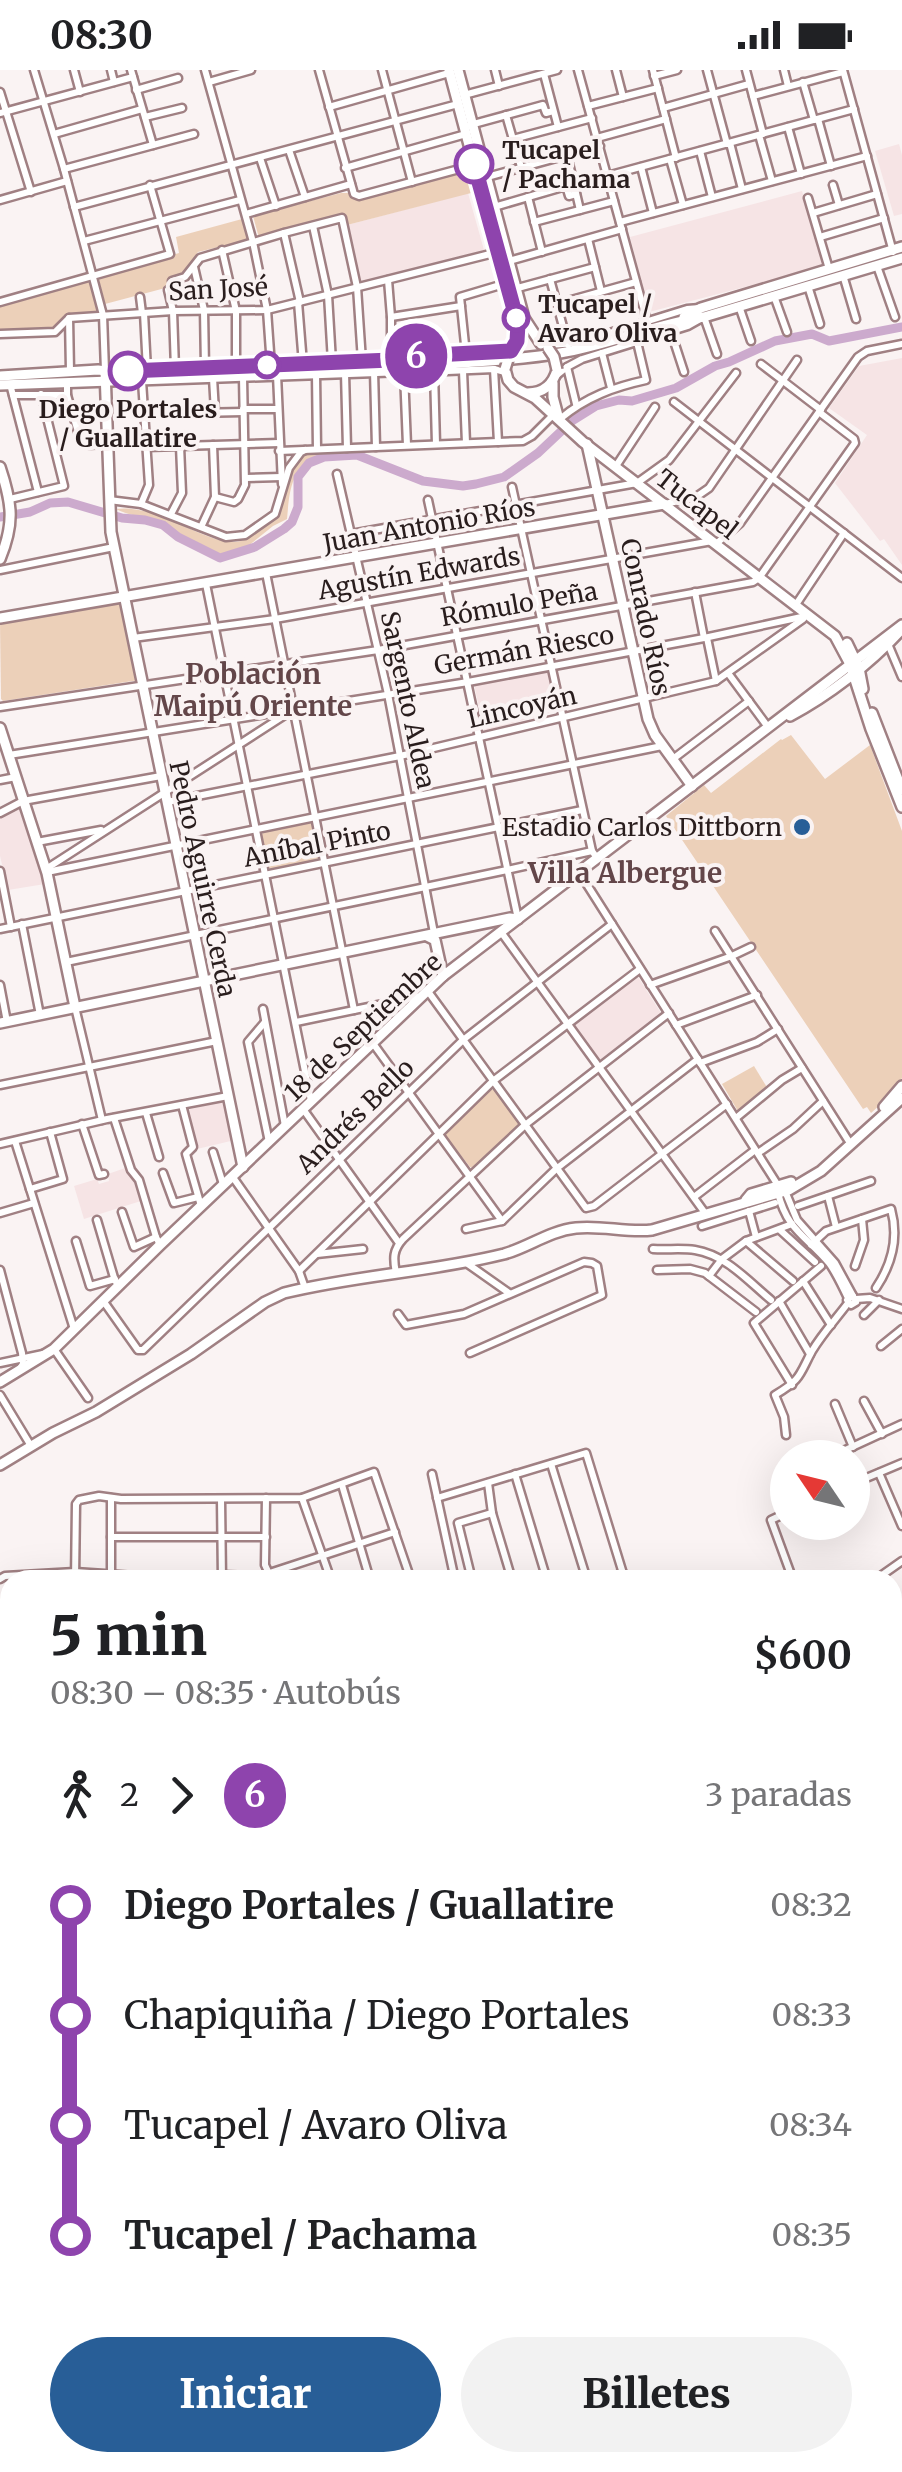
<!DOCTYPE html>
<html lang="es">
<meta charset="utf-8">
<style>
body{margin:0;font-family:Merriweather,serif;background:#f2f2f2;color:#202124;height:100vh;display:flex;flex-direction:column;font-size:38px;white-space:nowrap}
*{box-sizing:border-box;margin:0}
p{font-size:32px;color:#757577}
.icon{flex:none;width:55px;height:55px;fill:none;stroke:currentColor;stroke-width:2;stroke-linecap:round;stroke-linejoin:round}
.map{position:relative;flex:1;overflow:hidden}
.side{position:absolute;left:0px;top:1500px;width:902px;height:902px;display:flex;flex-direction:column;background:#fff;border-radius:30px 30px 0 0;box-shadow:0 10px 40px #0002}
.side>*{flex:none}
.badge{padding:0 20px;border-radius:32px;font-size:35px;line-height:65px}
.needle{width:65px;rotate:305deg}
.fabs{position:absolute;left:770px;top:1370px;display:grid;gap:20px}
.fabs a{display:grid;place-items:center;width:100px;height:100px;border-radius:50%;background:#fff;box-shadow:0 10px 40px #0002;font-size:50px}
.map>.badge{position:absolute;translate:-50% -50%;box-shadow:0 0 0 5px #fff}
.legs{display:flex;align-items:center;gap:15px;height:110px;padding:0 50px;font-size:32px}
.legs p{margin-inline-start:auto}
.headline{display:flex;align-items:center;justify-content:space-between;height:170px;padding:0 50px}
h1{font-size:55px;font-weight:800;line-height:75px}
.action{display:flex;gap:20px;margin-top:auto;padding:20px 50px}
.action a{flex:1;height:115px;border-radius:60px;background:#285e97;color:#fff;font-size:40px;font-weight:800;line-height:115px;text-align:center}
.action a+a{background:#f2f2f2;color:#202124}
ul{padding:0 50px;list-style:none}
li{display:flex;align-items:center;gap:35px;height:110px;font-size:38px}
li i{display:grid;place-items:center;width:15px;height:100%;margin:0 12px;background:currentColor}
li i::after{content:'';width:25px;height:25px;margin:-12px;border:8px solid;border-radius:50%;background:#fff}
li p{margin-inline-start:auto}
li:first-child i{background:linear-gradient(#0000 50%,currentColor 0)}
li:last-child i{background:linear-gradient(currentColor 50%,#0000 0)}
.status{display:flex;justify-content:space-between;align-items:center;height:70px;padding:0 50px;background:#fff;direction:ltr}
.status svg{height:28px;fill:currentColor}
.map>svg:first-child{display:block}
</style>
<div class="status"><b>08:30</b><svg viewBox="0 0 49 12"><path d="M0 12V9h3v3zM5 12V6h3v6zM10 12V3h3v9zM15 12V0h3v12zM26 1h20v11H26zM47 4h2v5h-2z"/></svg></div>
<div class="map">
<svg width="902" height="2402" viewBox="0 0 902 2402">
<rect width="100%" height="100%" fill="#faf3f3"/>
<!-- built -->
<g fill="#f6e4e5">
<path d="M899,74L902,85V144L894,146L875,81Z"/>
<path d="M802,121L825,196L649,242L630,167Z"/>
<path d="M468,123L484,180L361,212L359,210L345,158L347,155Z"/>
<path d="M902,288V495L884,469L880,471L835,413L867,365L829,338L859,296Z"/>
<path d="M548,600L557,641L484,661L474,614Z"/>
<path d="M22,734L45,814L8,820L0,786V747Z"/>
<path d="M638,907L661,943L601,989H598L574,955Z"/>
<path d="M225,1031L235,1070L197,1079L187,1040Z"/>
<path d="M128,1097L139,1115L144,1130L84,1149L74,1116L97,1109L99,1114L109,1111L108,1104Z"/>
</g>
<!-- green -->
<g fill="#ecd0b9">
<path d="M471,98L475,122L347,155L344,144L259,168L253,146L341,123H349L352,128Z"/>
<path d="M242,149L249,166L247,170L198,182L184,204L169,209V217L105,234L99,210L101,206L179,183L176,167Z"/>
<path d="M87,210L90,212L99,242L70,244L53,260L0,261V234Z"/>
<path d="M329,381V384C291,393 290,416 287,449L273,456L247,477L222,486C200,481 177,461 155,452C142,446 127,445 116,439C160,433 210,479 241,471C248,469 254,464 261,460C267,455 274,452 278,445C288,426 282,394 306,384C312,381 322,381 329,381Z"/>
<path d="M123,532L139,610L3,631L1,629L0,552Z"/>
<path d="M791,665L825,709L870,675L902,761V1008L892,1024L871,1043L867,1037L863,1039L666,746L704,715L711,723L781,669L782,670Z"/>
<path d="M311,753L314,754L320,787L318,789L273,799L268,798L261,765L264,762Z"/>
<path d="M754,996L768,1019L739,1043L722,1014Z"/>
<path d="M491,1019L496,1021L518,1051V1057L474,1098L470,1097L444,1064Z"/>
</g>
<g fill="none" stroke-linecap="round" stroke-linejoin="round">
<!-- river -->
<path stroke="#ccaacd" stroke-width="9" d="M0,447L30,442L50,433L68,432L122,448L145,450L163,455L178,467L220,488L255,477L284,459L292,452L298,437V407L309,393L324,387L357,385L423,411L463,416L476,414L504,407L538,383L572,351L596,336L619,330L632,331L676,318L715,296L729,292L775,271L812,264L829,271L902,257"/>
<defs>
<g id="minor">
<path d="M34,0L64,99L103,245L105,301"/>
<path d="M74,0L80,22"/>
<path d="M111,0L114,12"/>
<path d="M131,0L153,75"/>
<path d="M205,0L253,172L267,240L271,296"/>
<path d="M319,0L354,124L359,126L474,95"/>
<path d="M382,0L412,112"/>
<path d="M495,0L499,16"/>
<path d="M578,0L647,251"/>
<path d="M616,0L623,27"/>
<path d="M653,0L676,88"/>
<path d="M707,0L727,74"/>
<path d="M746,0L763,64"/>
<path d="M784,0L788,16"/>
<path d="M843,0L893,182"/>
<path d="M544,4L558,57"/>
<path d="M654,6L677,0"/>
<path d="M209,12L251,0"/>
<path d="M803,12L814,50"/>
<path d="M136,20L178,8"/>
<path d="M0,22L31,122"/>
<path d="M464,25L557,0"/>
<path d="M753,26L843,2"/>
<path d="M588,36L658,18"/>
<path d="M329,37L449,3"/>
<path d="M663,38L749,14"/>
<path d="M0,43L133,7"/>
<path d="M506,45L521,97"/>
<path d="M145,47L182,38"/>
<path d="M818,49L831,96"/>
<path d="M470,55L543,35L546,43L553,41"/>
<path d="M788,57L801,104"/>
<path d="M54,64L142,39"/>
<path d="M759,65L772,111"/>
<path d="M597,68L666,49"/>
<path d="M513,69L592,48"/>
<path d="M730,73L742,119"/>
<path d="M289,80L305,127"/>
<path d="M700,81L712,127"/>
<path d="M567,85L580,140"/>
<path d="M260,88L276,136"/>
<path d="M670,89L683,135"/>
<path d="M641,97L653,143"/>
<path d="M345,98L466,64"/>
<path d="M64,99L194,64"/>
<path d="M607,106L854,39"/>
<path d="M487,107L600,76"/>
<path d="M833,115L839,135"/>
<path d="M528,127L542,182"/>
<path d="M808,128L829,199"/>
<path d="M0,130L67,111"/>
<path d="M74,137L458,34"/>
<path d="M494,137L566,116L569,126L576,124"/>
<path d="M813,143L877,124"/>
<path d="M246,144L351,114"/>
<path d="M534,152L614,131"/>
<path d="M620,152L867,86"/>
<path d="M313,156L328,225L332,292"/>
<path d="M284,163L300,232"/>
<path d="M820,167L884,148"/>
<path d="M588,169L601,221"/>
<path d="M84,171L240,130"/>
<path d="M222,180L236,241V297"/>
<path d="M509,191L622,159"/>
<path d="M877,196L895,247"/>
<path d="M194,197L204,240L205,298"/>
<path d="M843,205L856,249"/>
<path d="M550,209L568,275"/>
<path d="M388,210L391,247V290L416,286L511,281"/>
<path d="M172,211L185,207L200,188L284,163L342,148L357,217L362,291"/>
<path d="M808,216L820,254"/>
<path d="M514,219L595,197"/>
<path d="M168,220L173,241L175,299"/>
<path d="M774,226L787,262"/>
<path d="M140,227L142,243"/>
<path d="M0,232L170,184L150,115"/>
<path d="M298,232L303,294"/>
<path d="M557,234L636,212"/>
<path d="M739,236L751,271"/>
<path d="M144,243L147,300"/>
<path d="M391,247L461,236"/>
<path d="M69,248L70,301"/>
<path d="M671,262L684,302"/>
<path d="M0,264L55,262L69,248L173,241L267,240L498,182"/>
<path d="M548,275L577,273L687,239L700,238"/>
<path d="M602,283L611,318"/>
<path d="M466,284L460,227L507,213"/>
<path d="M761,294L821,340"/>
<path d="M567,297L576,334"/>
<path d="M494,299L498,372"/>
<path d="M374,301L376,377"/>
<path d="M463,301L466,373"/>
<path d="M434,302L436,374"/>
<path d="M345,303L347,378"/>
<path d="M401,303L494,299L505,302"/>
<path d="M404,303L407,375"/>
<path d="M316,304L317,379"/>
<path d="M277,305L282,414"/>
<path d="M557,305L567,297L582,289L688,256L704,247L717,284"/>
<path d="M213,308L215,342"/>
<path d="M67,313V325L81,372L86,375L146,372"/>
<path d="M10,314L38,422"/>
<path d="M13,325H67"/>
<path d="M674,332L902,508"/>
<path d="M243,339H278"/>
<path d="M145,344L243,342"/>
<path d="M560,349C586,327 614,317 646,310L637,272"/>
<path d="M147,377L279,373"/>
<path d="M279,381L523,371L532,366L553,345"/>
<path d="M616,396L655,337"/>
<path d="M337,404L388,624L434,863"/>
<path d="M246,408L281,407"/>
<path d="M512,417L592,781L597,788"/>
<path d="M215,427L234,432L238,429L245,415L243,307"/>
<path d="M10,429L64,416L41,324"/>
<path d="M109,430L141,434L226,467L245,465L275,444L289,398L301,382L305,380"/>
<path d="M428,430L518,849"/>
<path d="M141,434L149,415L142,311"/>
<path d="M665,434L696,427L709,418L797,290"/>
<path d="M171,444L182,423L180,376"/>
<path d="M202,455L215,427L213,375"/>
<path d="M351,464L637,413L669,390L736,303"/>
<path d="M716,474L740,453L858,287L867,281L902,274"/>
<path d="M0,500L114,477"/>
<path d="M266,503L354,940"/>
<path d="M206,514L311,1031"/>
<path d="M695,522L704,568"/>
<path d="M795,536L844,463"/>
<path d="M133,568L275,549L712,471"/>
<path d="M707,568L716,611"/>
<path d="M888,574L902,607"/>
<path d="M728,603L768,657"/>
<path d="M0,637L378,580L753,512L759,508L855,373L854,369L819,342"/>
<path d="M9,685L468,612L704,568L806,546"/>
<path d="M673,689L749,631"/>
<path d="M0,710L16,707"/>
<path d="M167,732L400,686L716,611L803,549"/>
<path d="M0,743L23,731L161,706"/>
<path d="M37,772L101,760"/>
<path d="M46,799L288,643"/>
<path d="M507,800L592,781"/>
<path d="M0,801L11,857"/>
<path d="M47,802L662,676"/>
<path d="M579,802L779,1117L785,1121L797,1150L835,1193L853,1226"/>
<path d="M22,854L40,945"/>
<path d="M0,859L582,740"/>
<path d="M715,861L848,1070"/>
<path d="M501,862L705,1143"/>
<path d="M66,892L507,800"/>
<path d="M0,915L7,952"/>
<path d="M650,915L732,886L751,877"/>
<path d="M427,920L586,1138L594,1136L727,1034"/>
<path d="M75,937L102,1050"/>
<path d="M263,939L285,1056"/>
<path d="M265,952L248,972L269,1072"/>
<path d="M296,952L417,927"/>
<path d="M676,955L757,925"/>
<path d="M372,972L502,1151"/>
<path d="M700,993L757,972L778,959"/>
<path d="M0,1015L217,971"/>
<path d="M182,1035L193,1077L186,1084L201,1136"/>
<path d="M303,1039L399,1173"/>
<path d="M146,1043L159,1087"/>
<path d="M114,1048L131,1100L139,1110L156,1167L160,1175"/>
<path d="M736,1048L782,1010L802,998"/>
<path d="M82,1054L99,1105L104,1104"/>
<path d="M15,1071L74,1259"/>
<path d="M0,1074L107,1049L228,1026"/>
<path d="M213,1082L223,1114"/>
<path d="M758,1083L793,1059L823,1031"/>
<path d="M163,1103L174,1133L198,1127"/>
<path d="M232,1106L299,1201L305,1218"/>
<path d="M30,1119L63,1109L50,1062"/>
<path d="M778,1123C787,1160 806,1166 829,1193C837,1204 842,1216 848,1228"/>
<path d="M828,1126L836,1157"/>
<path d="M694,1127L755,1080"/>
<path d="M798,1136L871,1111"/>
<path d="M749,1141L756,1167"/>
<path d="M122,1142L134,1177L156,1167"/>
<path d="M0,1143L34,1133"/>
<path d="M97,1150L115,1211"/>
<path d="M702,1156L775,1133"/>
<path d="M466,1159L502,1151L556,1099L698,989"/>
<path d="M780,1160L815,1192"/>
<path d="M76,1171L90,1216L115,1209"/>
<path d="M746,1171L793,1211"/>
<path d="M811,1175L826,1161L891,1139C899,1168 892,1194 876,1218"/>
<path d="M653,1179C667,1180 681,1178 695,1180C726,1185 748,1211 771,1230"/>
<path d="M317,1184L363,1179"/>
<path d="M465,1192L509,1223"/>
<path d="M855,1196L864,1170L862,1149"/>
<path d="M0,1200L22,1283L23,1294L19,1300"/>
<path d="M657,1200L690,1199L705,1203L756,1242"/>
<path d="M299,1201L493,1011L640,899"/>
<path d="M396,1203C393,1188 393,1180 403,1169L525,1055L669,943"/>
<path d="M709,1206L722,1189L746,1171L792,1154"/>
<path d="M803,1211L831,1255"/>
<path d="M853,1226L856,1232L851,1235L847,1230Z"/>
<path d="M856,1229L870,1228L902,1239"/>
<path d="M779,1231L810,1284"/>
<path d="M104,1232L138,1280H143L463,970L612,854"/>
<path d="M398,1244L406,1255L464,1244L584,1192L592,1193L597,1196L602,1225L470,1283"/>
<path d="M864,1245L879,1230"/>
<path d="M881,1276L902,1259"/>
<path d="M54,1279L88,1328"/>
<path d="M0,1293L43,1284"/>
<path d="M792,1315L754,1253L821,1196"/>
<path d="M0,1325L31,1376"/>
<path d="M864,1331L882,1364"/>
<path d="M835,1334L853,1377"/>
<path d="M786,1365L784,1347L775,1325C802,1309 799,1305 812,1281C822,1264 836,1249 848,1233"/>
<path d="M828,1388L902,1354"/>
<path d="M551,1394L587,1510"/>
<path d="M879,1403L902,1456"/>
<path d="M432,1404L455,1510"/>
<path d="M515,1404L547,1510"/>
<path d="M488,1413L492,1443L512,1510"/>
<path d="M852,1414L902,1393"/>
<path d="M342,1415L370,1510"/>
<path d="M266,1428L265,1495L272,1510"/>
<path d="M302,1428L331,1510"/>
<path d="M437,1428L586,1383L625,1510"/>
<path d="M221,1429L222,1510"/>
<path d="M788,1442L771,1450L793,1510"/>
<path d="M111,1467H266"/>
<path d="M222,1505L253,1506"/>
<path d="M0,1509L5,1506L75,1502L195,1510"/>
<path d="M75,1510L76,1434L79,1430L99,1426L121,1429L302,1428L374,1402L411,1510"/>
<path d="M111,1510V1428"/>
<path d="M248,1510L395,1462"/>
<path d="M472,1510L458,1453L492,1443"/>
<path d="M605,1510L623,1503"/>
<path d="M875,1510L902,1491"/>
<path d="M0,1584L10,1597"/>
<path d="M892,1624L902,1621"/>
<path d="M0,1683L10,1662"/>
<path d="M0,1701L10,1706"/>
<path d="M0,1713L5,1703"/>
<path d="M0,1903L10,1890"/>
</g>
<g id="major">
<path d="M449,0L517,255L518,267L513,279"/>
<path d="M458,0L524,248L541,274"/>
<path d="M684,247L701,238L902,177"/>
<path d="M505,299L508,310L514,317L535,328L583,372L835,566L850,594L871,659L902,737"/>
<path d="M105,301L111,462L243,1097"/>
<path d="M0,306L98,300L114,302L391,290L417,292"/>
<path d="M553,313V327L558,346"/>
<path d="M0,315L390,301C446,291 504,293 560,283C609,275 655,254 704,247L902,188"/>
<path d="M528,323C543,323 553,315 557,300"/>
<path d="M587,374L648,649L655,665L692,716"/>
<path d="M0,397C12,433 15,453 0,489"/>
<path d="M0,548L664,434"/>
<path d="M847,573L859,598L863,619"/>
<path d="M872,643L902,720"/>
<path d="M790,646C828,626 871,593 900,561"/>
<path d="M0,658L47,803L75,937"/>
<path d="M427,866L435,870L443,906"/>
<path d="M0,953L510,848L518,849"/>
<path d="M884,1037L902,1016"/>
<path d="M746,1130L751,1124L791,1112"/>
<path d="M0,1312L54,1279L160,1175L443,906L902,555"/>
<path d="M0,1395L53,1363L96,1342L191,1284L265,1232L284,1223C356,1205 432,1202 504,1184C529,1177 549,1161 576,1158C601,1155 627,1163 652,1160L789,1120L821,1101L902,1028"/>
<path d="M0,1620L10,1624"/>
<path d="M0,1627L10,1632"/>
<path d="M892,1995H902"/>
<path d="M892,2002H902"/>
</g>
</defs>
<!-- minor casing -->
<use href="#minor" stroke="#a08083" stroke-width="11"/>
<!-- major casing -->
<use href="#major" stroke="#a08083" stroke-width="14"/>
<!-- minor -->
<use href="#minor" stroke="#fff" stroke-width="6"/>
<!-- major -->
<use href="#major" stroke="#fff" stroke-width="9"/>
<defs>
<g id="major-bridge">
<path d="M548,278L554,287L557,300"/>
<path d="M505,299L510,283"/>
</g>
</defs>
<!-- major-bridge casing -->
<use href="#major-bridge" stroke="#a08083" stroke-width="14" stroke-linecap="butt"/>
<!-- major-bridge -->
<use href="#major-bridge" stroke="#fff" stroke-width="9"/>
</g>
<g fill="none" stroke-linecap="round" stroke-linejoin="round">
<defs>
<path id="line-1" d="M128,301L391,290L416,286L511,281L517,271L518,254L474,94"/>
</defs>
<!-- line-1 casing -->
<use href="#line-1" stroke="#fff" stroke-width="22"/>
<!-- line-1 -->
<use href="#line-1" stroke="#8e44ad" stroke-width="15"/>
</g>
<!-- markers -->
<g fill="#fff" stroke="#8e44ad" stroke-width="5">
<circle cx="474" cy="94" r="18"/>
<circle cx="516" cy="248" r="12"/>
<circle cx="267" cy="295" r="12"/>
<circle cx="128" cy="301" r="18"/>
</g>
<circle fill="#285e97" stroke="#faf3f3" stroke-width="4" cx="802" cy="757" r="10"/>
<g text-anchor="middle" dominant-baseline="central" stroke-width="8" stroke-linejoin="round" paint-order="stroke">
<!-- stop labels -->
<g font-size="25" font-weight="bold" fill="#291d1d" stroke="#faf3f3" text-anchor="start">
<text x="502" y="80">Tucapel<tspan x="502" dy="29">/ Pachama</tspan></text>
<text x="538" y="234">Tucapel /<tspan x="538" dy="29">Avaro Oliva</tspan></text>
<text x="128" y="339" text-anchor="middle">Diego Portales<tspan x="128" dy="29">/ Guallatire</tspan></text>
</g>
<!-- street labels -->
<g font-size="25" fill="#291d1d" stroke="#faf3f3">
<text transform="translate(218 219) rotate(-3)">San José</text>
<text transform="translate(697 434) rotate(38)">Tucapel</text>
<text transform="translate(429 455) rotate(-10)">Juan Antonio Ríos</text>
<text transform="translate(419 503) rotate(-10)">Agustín Edwards</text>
<text transform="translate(519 534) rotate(-10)">Rómulo Peña</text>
<text transform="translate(646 547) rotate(78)">Conrado Ríos</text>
<text transform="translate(524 580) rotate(-10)">Germán Riesco</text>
<text transform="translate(408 630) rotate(78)">Sargento Aldea</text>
<text transform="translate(522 637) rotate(-13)">Lincoyán</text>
<text transform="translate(317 774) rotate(-11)">Aníbal Pinto</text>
<text transform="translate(203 809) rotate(78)">Pedro Aguirre Cerda</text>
<text transform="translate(363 957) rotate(-43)">18 de Septiembre</text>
<text transform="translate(355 1046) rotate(-44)">Andrés Bello</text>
</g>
<!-- poi labels -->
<g font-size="25" fill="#291d1d" stroke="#faf3f3" text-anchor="end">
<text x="782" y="757">Estadio Carlos Dittborn</text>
</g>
<!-- neighbourhood labels -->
<g font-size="28" font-weight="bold" fill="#634649" stroke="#faf3f3">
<text x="253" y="604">Población<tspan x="253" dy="32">Maipú Oriente</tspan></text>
<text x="625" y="803">Villa Albergue</text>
</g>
</g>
</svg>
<div class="fabs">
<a><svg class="needle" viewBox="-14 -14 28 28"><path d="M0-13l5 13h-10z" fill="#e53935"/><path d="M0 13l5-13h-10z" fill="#757577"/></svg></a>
</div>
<b class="badge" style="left:416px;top:286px;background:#8e44ad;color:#fff">6</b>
<section class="side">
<div class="headline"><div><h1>5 min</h1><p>08:30 – 08:35 · Autobús</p></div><b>$600</b></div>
<div class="legs"><svg class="icon" aria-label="walk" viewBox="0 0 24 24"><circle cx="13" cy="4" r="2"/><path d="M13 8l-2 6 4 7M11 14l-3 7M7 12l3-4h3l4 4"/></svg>2<svg class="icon" aria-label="forward" viewBox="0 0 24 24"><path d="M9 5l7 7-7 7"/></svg><b class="badge" style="background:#8e44ad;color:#fff">6</b><p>3 paradas</p></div>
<ul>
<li><i style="color:#8e44ad"></i><b>Diego Portales / Guallatire</b><p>08:32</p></li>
<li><i style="color:#8e44ad"></i><span>Chapiquiña / Diego Portales</span><p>08:33</p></li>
<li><i style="color:#8e44ad"></i><span>Tucapel / Avaro Oliva</span><p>08:34</p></li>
<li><i style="color:#8e44ad"></i><b>Tucapel / Pachama</b><p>08:35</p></li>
</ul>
<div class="action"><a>Iniciar</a><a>Billetes</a></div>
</section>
</div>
